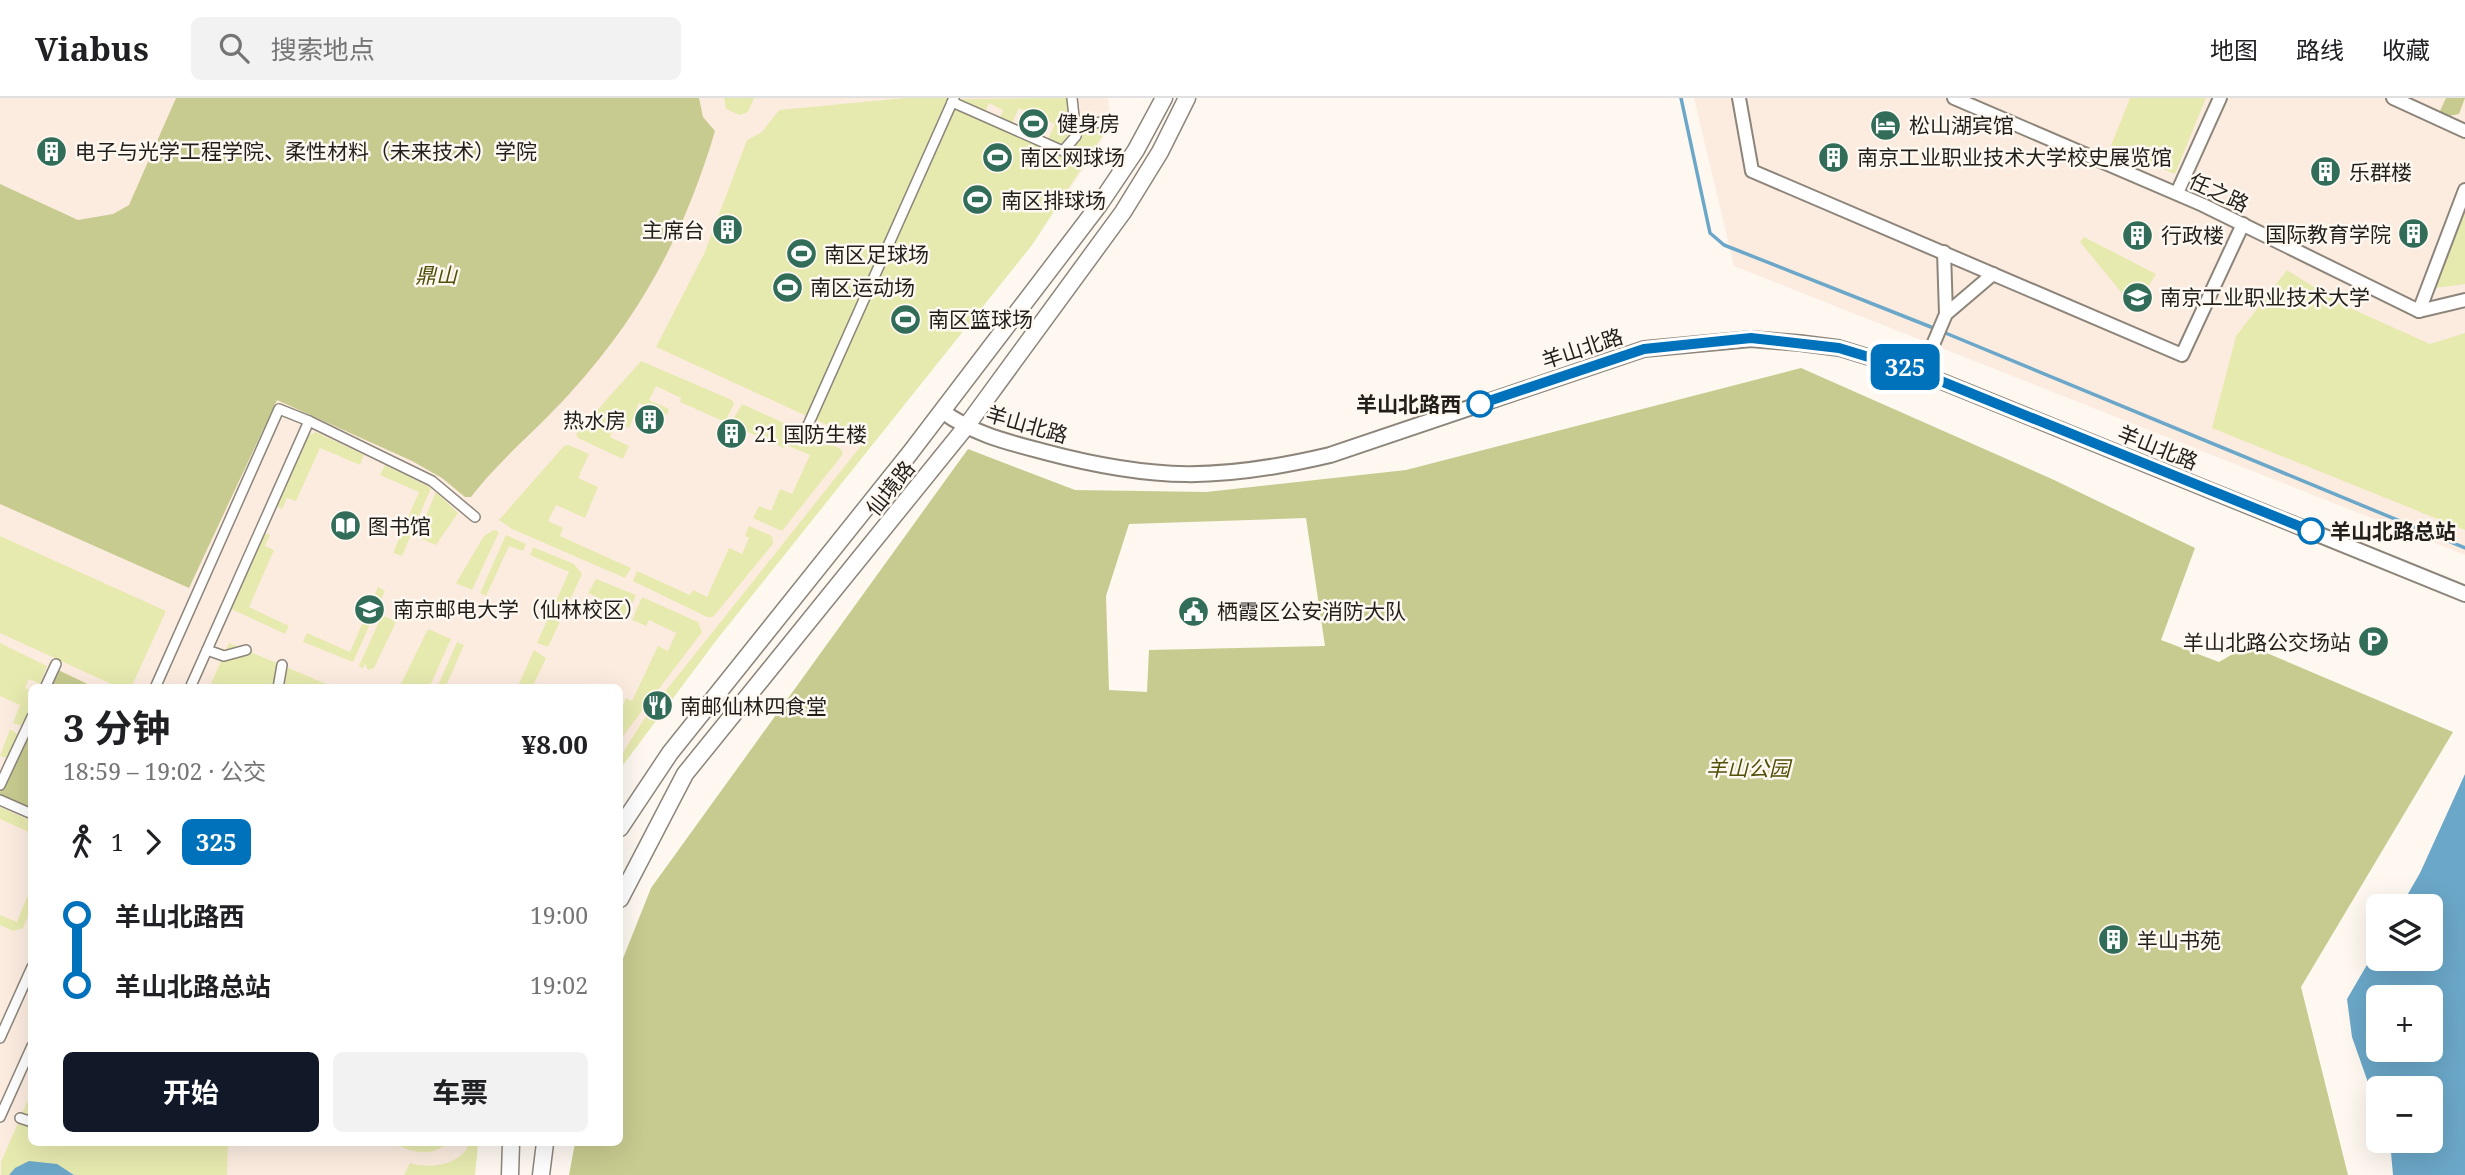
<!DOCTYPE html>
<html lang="zh">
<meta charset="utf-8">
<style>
body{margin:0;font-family:"Noto Serif","Noto Sans SC",serif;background:#f2f2f2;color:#202124;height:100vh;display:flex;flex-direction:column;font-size:26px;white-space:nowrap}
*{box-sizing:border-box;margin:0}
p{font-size:23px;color:#757577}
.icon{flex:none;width:38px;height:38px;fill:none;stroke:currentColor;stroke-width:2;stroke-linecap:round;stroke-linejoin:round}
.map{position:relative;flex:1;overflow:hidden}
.drawer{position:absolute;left:28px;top:586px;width:595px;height:462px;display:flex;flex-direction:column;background:#fff;border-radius:10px;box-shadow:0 7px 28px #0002}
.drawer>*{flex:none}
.badge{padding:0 14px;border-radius:10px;font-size:24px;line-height:46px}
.buttons{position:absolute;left:2366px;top:796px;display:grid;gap:14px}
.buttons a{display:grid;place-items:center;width:77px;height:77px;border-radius:10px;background:#fff;box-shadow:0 7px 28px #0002;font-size:35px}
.map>.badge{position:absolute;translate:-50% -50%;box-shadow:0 0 0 4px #fff}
.legs{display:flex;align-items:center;gap:10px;height:77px;padding:0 35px;font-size:23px}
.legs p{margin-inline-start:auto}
.summary{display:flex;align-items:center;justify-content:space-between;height:119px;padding:0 35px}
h1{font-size:38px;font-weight:700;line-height:52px}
.button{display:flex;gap:14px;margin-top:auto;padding:14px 35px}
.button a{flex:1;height:80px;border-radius:10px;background:#111827;color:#fff;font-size:28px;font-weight:700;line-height:80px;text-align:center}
.button a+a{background:#f2f2f2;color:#202124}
ul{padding:0 35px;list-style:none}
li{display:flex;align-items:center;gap:24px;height:70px;font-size:26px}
li i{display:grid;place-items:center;width:10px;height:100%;margin:0 9px;background:currentColor}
li i::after{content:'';width:18px;height:18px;margin:-9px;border:5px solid;border-radius:50%;background:#fff}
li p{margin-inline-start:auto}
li:first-child i{background:linear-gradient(#0000 50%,currentColor 0)}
li:last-child i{background:linear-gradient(currentColor 50%,#0000 0)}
header{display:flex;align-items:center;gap:42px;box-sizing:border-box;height:98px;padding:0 35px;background:#fff;border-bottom:2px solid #e0e0e0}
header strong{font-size:33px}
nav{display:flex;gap:38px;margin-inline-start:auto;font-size:24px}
.search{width:490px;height:63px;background:#f2f2f2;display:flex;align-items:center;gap:18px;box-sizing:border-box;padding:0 24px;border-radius:10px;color:#757577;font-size:26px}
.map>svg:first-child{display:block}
</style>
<header>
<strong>Viabus</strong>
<div class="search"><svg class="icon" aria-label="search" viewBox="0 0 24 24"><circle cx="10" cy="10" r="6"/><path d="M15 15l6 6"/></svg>搜索地点</div>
<nav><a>地图</a><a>路线</a><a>收藏</a></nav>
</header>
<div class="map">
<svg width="2465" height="1077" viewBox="0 0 2465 1077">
<rect width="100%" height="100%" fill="#fef8f1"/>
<!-- education -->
<g fill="#fcece0">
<path d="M0,0H1108L1111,23L1099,48L1032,147L718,540L620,671V590H32V1045H478L475,1077H0Z"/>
<path d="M1694,0H2465V457L1734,168Z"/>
</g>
<!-- green -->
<g fill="#e7eaaf" fill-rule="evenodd">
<path d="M724,0H754L748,14L740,17L726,11Z"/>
<path d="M904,0H950L809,319L656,249L704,156L747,42L762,34L779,12ZM728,116L738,121L726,147L717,142Z"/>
<path d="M1068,0C1072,20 1078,32 1064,48L1048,41L1055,26L1019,10L1012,25L1000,20L1003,12L989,5L985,14L958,1Z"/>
<path d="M2130,0H2206L2175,76L2110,50Z"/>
<path d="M954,9L1063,57L1079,39L1081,29L1110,26L1032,147L718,540L620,671V659L648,615L864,344L814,321Z"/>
<path d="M2465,105V186L2435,190Z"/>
<path d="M2084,139L2156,176L2135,211L2080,144Z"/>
<path d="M2287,172L2339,205L2430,246L2465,235V432L2212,330L2236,238Z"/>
<path d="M641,263L732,302L734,306L725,324L680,304L681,300L656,288L649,302L669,311L667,317L639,305L629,330L616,324L610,339L629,348L623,361L578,340L576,336Z"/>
<path d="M742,306L841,351L843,356L782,433L753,420L759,408L771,413L780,391L792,396L810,357L786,347L784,350L730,326Z"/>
<path d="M316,334L364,357L360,367L320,350L296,403L287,400L282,411L274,407L305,339Z"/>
<path d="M569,347L589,356L578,380L598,389L585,420L556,407L548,423L563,430L560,438L631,470L625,480L512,431L499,422L564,348Z"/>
<path d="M385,367L431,390L402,458L393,455L419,394L380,377Z"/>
<path d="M436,394L458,415L436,447L417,439Z"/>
<path d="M749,428L772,438L773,446L713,519H707L633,483L637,473L690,497L693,492L707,499L729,450L742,456L749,440L745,438Z"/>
<path d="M494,432L499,434L472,492L456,485L484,438Z"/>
<path d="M263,434L270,437L265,448L274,452L249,509L289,528L285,536L229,510Z"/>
<path d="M506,437L526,446L523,453L509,448L486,498L480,495Z"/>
<path d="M0,438L166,513L131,590H120L0,535Z"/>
<path d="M533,449L574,466L582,476L548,549L537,545L569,474L530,457Z"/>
<path d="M596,481L636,497L626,520L614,514L616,508L588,495Z"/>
<path d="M378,489L385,493L353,564L303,544L307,535L350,554Z"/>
<path d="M642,499L698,524L702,534L620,642V614L626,600L632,603L658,548L668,553L676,535L649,522L646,528L632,522Z"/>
<path d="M382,517L396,524L374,570L368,572L365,566L363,570L359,568Z"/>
<path d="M428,531L451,541L429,590H399Z"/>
<path d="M457,544L464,547L445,590H437Z"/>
<path d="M0,545L47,568L40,586L29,581L25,590L31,593L32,613L23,628L13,625L20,607L0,598Z"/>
<path d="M229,545L336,590H209Z"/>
<path d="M534,552L546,560L532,590H517Z"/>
<path d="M10,631L19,637L8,660L0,658Z"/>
<path d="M0,709L31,723V735L0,721Z"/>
<path d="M28,797L31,798V811L23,830L13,833L0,827V817L17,824Z"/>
<path d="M31,995L32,1045H228L227,1077H74L69,1073L15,1070L9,1077H1V1064Z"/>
<path d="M392,1045H448C430,1060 412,1054 392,1045Z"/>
<path d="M469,1045H478L475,1077H404L410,1065C428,1072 464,1066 469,1045Z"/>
</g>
<!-- forest -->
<g fill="#c8cb8f" fill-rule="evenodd">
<path d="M176,0H699L703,19L715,33C685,134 642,216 571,294C539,330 501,360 471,399H465L442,380L412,363L277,302L189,490L0,406V86L78,122L113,116L129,107Z"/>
<path d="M2446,0H2465L2459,16L2449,18L2440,13Z"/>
<path d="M1801,270L2052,381L2195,450L2161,542L2219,564L2248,547L2453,634L2301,889L2348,1077H569L575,1045H620V868L651,790L968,351L1075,392L1206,394L1406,372ZM1306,420L1325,548L1149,552L1147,594L1109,592L1106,498L1129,426Z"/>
<path d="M56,571L96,590H48Z"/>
<path d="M31,625V711L0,697V694Z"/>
</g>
<!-- water -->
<g fill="#6ba7c8" fill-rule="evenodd">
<path d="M2465,676V1077H2393L2390,1043H2431V990H2378V1013L2352,939L2347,901L2378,848V861H2431V808H2401L2420,775ZM2378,900H2431V952H2378Z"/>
<path d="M29,1063L57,1066L74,1077H9L15,1070Z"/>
</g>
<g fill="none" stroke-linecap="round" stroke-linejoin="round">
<!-- stream -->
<g stroke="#6ba7c8" stroke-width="3.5">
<path d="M1681,0L1710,135L1724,147L1936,231"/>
<path d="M1943,234L2465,450"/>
</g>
<defs>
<g id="pedestrian">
<path d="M1072,0L1075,28L1078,27"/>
<path d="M952,4L1063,53L1076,38L1078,27L1111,23"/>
<path d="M309,323L432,383L475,419"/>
<path d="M808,327L954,0"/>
<path d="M207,552L224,558L246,552"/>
<path d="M45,590L56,566"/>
<path d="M155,590L279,311L309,323L190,590"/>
<path d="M278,590L282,567"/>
<path d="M0,687L32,619"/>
<path d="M0,702L32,716"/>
<path d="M0,940L32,869"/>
<path d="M0,1019L32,948"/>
<path d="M20,1020L32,1024"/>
</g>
<g id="minor">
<path d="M1739,0L1752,73L2182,257L2243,126"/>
<path d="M1954,0L2203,107L2419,213L2465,202"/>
<path d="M2393,0L2465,33"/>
<path d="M2177,95L2220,0"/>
<path d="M1944,154L1946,216"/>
<path d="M2419,213L2465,92"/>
<path d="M1921,275L1946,216L1993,176"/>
</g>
<path id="tertiary" d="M942,313C973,336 1007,344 1045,354C1154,383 1220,383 1330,357L1644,251L1751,241L1800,245L1839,250L1921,275L2465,496"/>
<g id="secondary">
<path d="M620,730L670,655L910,355L1099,107L1136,52L1164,0"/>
<path d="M620,801L685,676L965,330L1123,114L1160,54L1187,0"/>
<path d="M510,1077L511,1045"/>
<path d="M541,1077L545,1045"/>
</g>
</defs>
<!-- pedestrian casing -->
<use href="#pedestrian" stroke="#8d857a" stroke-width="12"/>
<!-- minor casing -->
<use href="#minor" stroke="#8d857a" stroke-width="16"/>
<!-- tertiary casing -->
<use href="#tertiary" stroke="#8d857a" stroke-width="18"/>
<!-- secondary casing -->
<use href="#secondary" stroke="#8d857a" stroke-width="19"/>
<!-- pedestrian -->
<use href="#pedestrian" stroke="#fff" stroke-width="9"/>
<!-- minor -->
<use href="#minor" stroke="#fff" stroke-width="12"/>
<!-- tertiary -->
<use href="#tertiary" stroke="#fff" stroke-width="14"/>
<!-- secondary -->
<use href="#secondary" stroke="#fff" stroke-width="16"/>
</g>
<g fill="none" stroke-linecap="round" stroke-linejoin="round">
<defs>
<path id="line-1" d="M1480,306L1644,251L1751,240L1839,250L1921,275L2311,433"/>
</defs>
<!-- line-1 casing -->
<use href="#line-1" stroke="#fff" stroke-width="16"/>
<!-- line-1 -->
<use href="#line-1" stroke="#0072bc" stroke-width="10"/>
</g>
<!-- icons -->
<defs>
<symbol id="stadium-disc" viewBox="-11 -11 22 22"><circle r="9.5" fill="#316d58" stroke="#fef8f1"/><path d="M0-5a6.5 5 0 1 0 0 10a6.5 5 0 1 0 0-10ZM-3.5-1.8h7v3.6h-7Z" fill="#fff"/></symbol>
<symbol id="hotel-disc" viewBox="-11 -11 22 22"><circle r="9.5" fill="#316d58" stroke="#fef8f1"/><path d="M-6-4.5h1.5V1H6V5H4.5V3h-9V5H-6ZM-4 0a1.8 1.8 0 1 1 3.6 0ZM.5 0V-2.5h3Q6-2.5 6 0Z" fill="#fff"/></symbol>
<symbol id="building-disc" viewBox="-11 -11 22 22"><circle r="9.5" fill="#316d58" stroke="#fef8f1"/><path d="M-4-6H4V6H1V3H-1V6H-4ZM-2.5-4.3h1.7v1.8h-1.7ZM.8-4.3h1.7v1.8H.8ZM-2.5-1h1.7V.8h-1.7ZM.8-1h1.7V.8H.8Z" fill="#fff"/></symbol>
<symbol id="university-disc" viewBox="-11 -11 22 22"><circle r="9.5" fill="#316d58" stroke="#fef8f1"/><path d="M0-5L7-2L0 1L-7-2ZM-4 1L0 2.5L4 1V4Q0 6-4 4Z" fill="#fff"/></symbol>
<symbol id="library-disc" viewBox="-11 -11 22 22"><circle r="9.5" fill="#316d58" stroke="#fef8f1"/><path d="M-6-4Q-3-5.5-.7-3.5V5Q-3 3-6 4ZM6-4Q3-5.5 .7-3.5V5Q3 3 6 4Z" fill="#fff"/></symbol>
<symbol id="civic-disc" viewBox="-11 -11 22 22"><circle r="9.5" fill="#316d58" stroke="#fef8f1"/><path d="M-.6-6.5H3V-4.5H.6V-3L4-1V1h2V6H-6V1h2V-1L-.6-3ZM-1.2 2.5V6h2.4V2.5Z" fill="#fff"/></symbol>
<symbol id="parking-disc" viewBox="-11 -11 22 22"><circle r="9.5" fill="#316d58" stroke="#fef8f1"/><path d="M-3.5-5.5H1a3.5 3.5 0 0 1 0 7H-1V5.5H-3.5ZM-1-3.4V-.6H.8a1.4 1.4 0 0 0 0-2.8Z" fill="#fff"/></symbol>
<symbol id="restaurant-disc" viewBox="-11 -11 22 22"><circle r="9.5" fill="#316d58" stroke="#fef8f1"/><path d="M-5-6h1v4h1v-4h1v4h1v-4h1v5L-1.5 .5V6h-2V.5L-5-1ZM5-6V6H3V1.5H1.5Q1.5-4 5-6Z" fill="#fff"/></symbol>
</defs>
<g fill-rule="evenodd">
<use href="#stadium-disc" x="1016" y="8" width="35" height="35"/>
<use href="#hotel-disc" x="1868" y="10" width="35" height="35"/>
<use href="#building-disc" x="34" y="36" width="35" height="35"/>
<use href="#stadium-disc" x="980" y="42" width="35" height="35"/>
<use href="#building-disc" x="1816" y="42" width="35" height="35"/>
<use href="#building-disc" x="2308" y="56" width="35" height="35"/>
<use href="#stadium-disc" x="960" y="84" width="35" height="35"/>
<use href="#building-disc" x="710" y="114" width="35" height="35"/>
<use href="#building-disc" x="2396" y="118" width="35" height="35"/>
<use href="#building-disc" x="2120" y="120" width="35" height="35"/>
<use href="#stadium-disc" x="784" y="138" width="35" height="35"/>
<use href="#stadium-disc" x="770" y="172" width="35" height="35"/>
<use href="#university-disc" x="2120" y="182" width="35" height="35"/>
<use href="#stadium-disc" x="888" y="204" width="35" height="35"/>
<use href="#building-disc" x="632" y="304" width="35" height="35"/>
<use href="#building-disc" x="714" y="318" width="35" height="35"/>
<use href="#library-disc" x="328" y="410" width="35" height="35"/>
<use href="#university-disc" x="352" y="494" width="35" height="35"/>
<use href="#civic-disc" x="1176" y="496" width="35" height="35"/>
<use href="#parking-disc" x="2356" y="526" width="35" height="35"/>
<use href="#restaurant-disc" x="640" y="590" width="35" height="35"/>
<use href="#building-disc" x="2096" y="824" width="35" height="35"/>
</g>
<!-- markers -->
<g fill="#fff" stroke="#0072bc" stroke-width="3.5">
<circle cx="1480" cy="306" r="12"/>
<circle cx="2311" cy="433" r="12"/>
</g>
<g text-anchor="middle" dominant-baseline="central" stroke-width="5" stroke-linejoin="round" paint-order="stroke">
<!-- poi labels -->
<g font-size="21" fill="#221f1b" stroke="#fef8f1" text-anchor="start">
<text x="1057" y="25">健身房</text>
<text x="1909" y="27">松山湖宾馆</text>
<text x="75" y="53">电子与光学工程学院、柔性材料（未来技术）学院</text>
<text x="1020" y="59">南区网球场</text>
<text x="1857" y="59">南京工业职业技术大学校史展览馆</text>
<text x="2349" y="74">乐群楼</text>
<text x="1001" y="102">南区排球场</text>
<text x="705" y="132" text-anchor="end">主席台</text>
<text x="2391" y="136" text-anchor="end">国际教育学院</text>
<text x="2161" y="137">行政楼</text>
<text x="824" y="156">南区足球场</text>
<text x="810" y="189">南区运动场</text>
<text x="2160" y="199">南京工业职业技术大学</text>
<text x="928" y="221">南区篮球场</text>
<text x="626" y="322" text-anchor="end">热水房</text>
<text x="754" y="336">21 国防生楼</text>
<text x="368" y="428">图书馆</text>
<text x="393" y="511">南京邮电大学（仙林校区）</text>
<text x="1217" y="513">栖霞区公安消防大队</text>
<text x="2351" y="544" text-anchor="end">羊山北路公交场站</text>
<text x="680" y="608">南邮仙林四食堂</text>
<text x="2137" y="842">羊山书苑</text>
</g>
<!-- street labels -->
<g font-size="21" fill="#221f1b" stroke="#fef8f1">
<text transform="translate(2219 94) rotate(25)">任之路</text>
<text transform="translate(1582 250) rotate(-18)">羊山北路</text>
<text transform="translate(1027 326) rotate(16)">羊山北路</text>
<text transform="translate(2158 349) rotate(22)">羊山北路</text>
<text transform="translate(890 390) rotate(-51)">仙境路</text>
</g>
<!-- park labels -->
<g font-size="21" font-style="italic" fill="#505008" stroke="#fef8f1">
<text x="436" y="177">鼎山</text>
<text x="1748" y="670">羊山公园</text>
</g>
<!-- stop labels -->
<g font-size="21" font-weight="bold" fill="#221f1b" stroke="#fef8f1" text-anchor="end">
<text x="1461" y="306">羊山北路西</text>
<text x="2330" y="433" text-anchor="start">羊山北路总站</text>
</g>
</g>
</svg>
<div class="buttons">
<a><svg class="icon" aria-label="layers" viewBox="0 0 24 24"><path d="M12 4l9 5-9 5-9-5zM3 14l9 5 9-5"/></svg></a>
<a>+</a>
<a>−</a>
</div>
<b class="badge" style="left:1905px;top:269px;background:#0072bc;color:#fff">325</b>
<section class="drawer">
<div class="summary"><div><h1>3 分钟</h1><p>18:59 – 19:02 · 公交</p></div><b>¥8.00</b></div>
<div class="legs"><svg class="icon" aria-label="walk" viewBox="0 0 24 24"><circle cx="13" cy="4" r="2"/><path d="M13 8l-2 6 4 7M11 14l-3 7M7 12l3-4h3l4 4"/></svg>1<svg class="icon" aria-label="forward" viewBox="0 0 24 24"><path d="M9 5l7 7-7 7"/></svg><b class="badge" style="background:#0072bc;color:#fff">325</b></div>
<ul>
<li><i style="color:#0072bc"></i><b>羊山北路西</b><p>19:00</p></li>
<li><i style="color:#0072bc"></i><b>羊山北路总站</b><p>19:02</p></li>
</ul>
<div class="button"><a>开始</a><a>车票</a></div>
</section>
</div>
